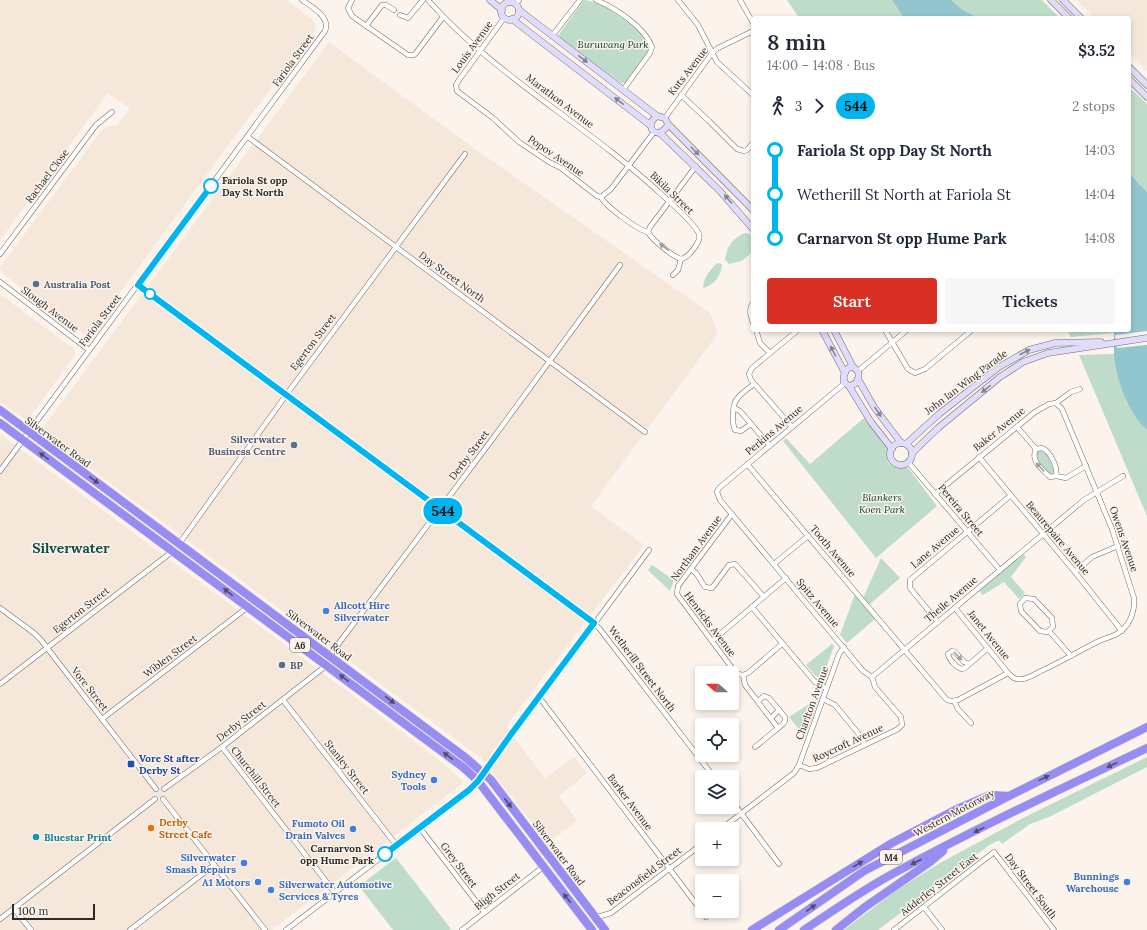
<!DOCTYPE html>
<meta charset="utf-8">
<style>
body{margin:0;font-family:Lora,serif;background:#f6f6f7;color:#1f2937;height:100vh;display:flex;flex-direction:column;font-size:15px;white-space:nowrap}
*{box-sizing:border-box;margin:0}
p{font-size:13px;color:#747a83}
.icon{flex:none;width:22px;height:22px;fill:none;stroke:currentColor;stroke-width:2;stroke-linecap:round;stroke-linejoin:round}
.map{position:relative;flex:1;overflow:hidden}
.details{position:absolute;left:751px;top:16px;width:380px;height:316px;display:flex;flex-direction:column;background:#fff;border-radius:4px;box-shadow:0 2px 6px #0003}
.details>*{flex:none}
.badge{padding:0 8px;border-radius:13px;font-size:14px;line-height:26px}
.needle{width:26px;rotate:290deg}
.controls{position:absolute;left:695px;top:666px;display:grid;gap:8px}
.controls a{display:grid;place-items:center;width:44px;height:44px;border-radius:4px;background:#fff;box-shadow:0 2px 6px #0003;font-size:20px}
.scale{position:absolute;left:12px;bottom:10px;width:83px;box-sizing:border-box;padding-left:4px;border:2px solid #2d2a27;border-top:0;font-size:11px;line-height:14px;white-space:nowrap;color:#2d2a27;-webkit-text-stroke:3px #fbf3ec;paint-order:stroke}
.map>.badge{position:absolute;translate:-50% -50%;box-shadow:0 0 0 2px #fff}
.legs{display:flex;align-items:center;gap:6px;height:44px;padding:0 16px;font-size:13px}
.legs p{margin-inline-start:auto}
.head{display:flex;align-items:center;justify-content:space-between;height:68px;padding:0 16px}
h1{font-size:22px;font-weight:600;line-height:30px}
.button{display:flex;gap:8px;margin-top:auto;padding:8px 16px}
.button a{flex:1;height:46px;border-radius:4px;background:#d93025;color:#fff;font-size:16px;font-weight:600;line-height:46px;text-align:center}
.button a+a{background:#f6f6f7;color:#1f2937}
ul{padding:0 16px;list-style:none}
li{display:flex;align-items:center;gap:14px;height:44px;font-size:15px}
li i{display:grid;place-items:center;width:6px;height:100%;margin:0 5px;background:currentColor}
li i::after{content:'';width:10px;height:10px;margin:-5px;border:3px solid;border-radius:50%;background:#fff}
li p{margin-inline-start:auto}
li:first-child i{background:linear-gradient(#0000 50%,currentColor 0)}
li:last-child i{background:linear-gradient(currentColor 50%,#0000 0)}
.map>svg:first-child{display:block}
</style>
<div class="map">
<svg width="1147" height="930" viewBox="0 0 1147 930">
<rect width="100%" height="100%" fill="#fbf3ec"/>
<!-- built -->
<g fill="#f5e7da">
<path d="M0,0H286L314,21L316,29L224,151L89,335L86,336L1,272L0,267L102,130L108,126H117L130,109L108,93L0,240Z"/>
<path d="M1076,0H1147V71L1129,53V18H1095Z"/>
<path d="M329,42L465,142L710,313L718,333L591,506L644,545L506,726L545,778L574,757L587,773L559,796L577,821L548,843L482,759L43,433L42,429Z"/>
<path d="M0,294L75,350V355L29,418L24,419L0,402Z"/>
<path d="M0,434L437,758L464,782L272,930H0Z"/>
</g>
<!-- green -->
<g fill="#bfdcca">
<path d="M584,0C600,0 637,27 646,40C648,43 649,46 650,49L626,83H621L560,39L559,34Z"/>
<path d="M787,0H892L904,18H799Z"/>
<path d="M951,0H1042L1060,18H978L963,10Z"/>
<path d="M1129,87L1147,104V192L1129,173Z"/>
<path d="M745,233L751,234L753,237L752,252L742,261L729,264L725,260C727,246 732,239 745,233Z"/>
<path d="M717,263L722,264C722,275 713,286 703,288C704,277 709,271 717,263Z"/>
<path d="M1067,330H1114V333L1071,337Z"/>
<path d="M1114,354C1118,380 1126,412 1147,430V516L1079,355Z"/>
<path d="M864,418L887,448V460L889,464L897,468H908L937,506L876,558L783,441L786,438L810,464Z"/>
<path d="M1040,449L1046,451L1054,471L1052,475H1049L1036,458L1037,450Z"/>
<path d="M1023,554L1026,557L1011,577L1025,593L1019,599L1004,582L983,595L979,591Z"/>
<path d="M881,558L900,578L869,605L863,598Z"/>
<path d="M652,565L674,580L670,591L648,570Z"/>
<path d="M855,594L876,618L847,643L840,635Z"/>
<path d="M832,644L834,646L823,676L820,678L816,676L806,665Z"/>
<path d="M820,697L805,737L789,717Z"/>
<path d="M1147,757V767L1049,817L1030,824L1002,844L1000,841H997L988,846L878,930H844L898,889L940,863L1023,818Z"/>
<path d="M396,858L451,929L448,930H393L359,886Z"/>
</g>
<!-- water -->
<g fill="#91c6cf">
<path d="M892,0H951L963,10L978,18H904Z"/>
<path d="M1129,173L1147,192V430C1128,414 1116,379 1114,355C1114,347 1114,338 1114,330H1129Z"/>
</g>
<!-- pier -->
<path fill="#fbf3ec" d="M1147,331V345L1117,348L1115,335Z"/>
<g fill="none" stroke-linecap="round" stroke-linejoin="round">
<defs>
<g id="street">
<path d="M352,0L348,8L352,16L408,55H414L416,53L443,17"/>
<path d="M428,0C495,76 587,125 661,194C670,202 695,224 699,234C702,241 688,258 681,259"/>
<path d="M596,0C615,8 645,27 652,47L650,53L623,90"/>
<path d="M678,0L698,25L717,62L753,95"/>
<path d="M740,0L753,23"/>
<path d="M516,4L519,0"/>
<path d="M400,15L408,18L423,0"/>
<path d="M504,18L459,80L456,85L457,91L493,118L519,142L549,162L561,168L597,196L601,197C604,205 639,231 648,232"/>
<path d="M366,26L382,5H386L394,10"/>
<path d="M552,36L580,0"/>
<path d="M681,95L709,121L737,149L744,151L747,150L753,143"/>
<path d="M665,118L712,53L718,48L753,31"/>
<path d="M248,137L645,432"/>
<path d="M601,197L611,189L654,132"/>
<path d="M0,254L96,125L112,112"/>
<path d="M681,259C672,256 652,240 648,232L650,227L696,166"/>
<path d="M673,275L678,270L681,259"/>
<path d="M0,282L89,350"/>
<path d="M138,285L599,628L714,777"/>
<path d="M753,303C748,310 751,316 753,323"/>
<path d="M756,330L760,343L770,353"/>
<path d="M885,330L908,369L915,373L925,369L972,330"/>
<path d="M858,371L907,330"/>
<path d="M734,408L740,411L770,446"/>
<path d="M751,424L741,431L735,430C732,424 732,404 737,399C741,393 749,388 754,384"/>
<path d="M792,427L751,380L749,374L752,368L798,330"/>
<path d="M1017,427L1036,449"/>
<path d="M979,457L1075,572L1122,631"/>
<path d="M908,462L1000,570"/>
<path d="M747,464L947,700L952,701L958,700L1008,673"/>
<path d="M0,471L325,31C331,17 312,7 302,0"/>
<path d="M1056,476C1058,467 1050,451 1042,448L1036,449C1030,461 1042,469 1050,477L1056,476L1066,478L1086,466"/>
<path d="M935,494L1035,412L1049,404L1056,403L1071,392L1080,389"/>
<path d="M732,514L678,586L677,594L735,672L738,674L743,675L745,685L778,728"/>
<path d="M179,544L289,391L465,154"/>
<path d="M774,564L808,536"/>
<path d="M691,569L696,573L705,587L712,588L729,565L735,564L764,597"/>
<path d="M1075,572L1092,557L1118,546"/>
<path d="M1025,598L1034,599L1052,618L1053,627L1047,632L1040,631L1021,611L1020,604Z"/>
<path d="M752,607L815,682L826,688"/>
<path d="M0,608L34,633L41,640L156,789"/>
<path d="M955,608L1008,673C1012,677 1015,680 1021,679C1028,679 1035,674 1041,671C1061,662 1079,651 1099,641C1106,638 1116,636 1121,631C1131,623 1135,610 1134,598L1112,529L1062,409L1056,403"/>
<path d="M938,622L910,588V580L1010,496"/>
<path d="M1049,631L1071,656"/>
<path d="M712,641L786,578"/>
<path d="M330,655L491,441L620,265"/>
<path d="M969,664L964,662L955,652L952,651L948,654C949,660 957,668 962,669L965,668L988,648"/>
<path d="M743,675L748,673L782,644"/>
<path d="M872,677L1084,500L1123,476"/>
<path d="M0,684L173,551"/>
<path d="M539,697L706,917"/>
<path d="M823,699L835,705L858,733L865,745"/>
<path d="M283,700L397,846"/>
<path d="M954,701L958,709L971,723"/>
<path d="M771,718L779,710"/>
<path d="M102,719L248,607"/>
<path d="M222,747L335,893"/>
<path d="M755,747L783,724L785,721V717L769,698L764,696L758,701"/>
<path d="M799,765L809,769L817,768L898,729L902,725L901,717L875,687L872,677L863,671L720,500L717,492L719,488L845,383"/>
<path d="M164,789L222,747L327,665"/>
<path d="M163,799L265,930"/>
<path d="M732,801L779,864"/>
<path d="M420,828L484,912"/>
<path d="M721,829L794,773L799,765L839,654L844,647"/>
<path d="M924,907L942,930"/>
<path d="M14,909L31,930"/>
<path d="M594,916H601L611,913L702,844"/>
<path d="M0,919L155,799"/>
<path d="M130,930L214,865"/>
<path d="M286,930L469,790L478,781L649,550"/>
<path d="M462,930L543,867"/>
<path d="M894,930L994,852L1054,930"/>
</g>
<g id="secondary">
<path d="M490,0L502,10"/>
<path d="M1051,0L1069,18"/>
<path d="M1063,0L1081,18"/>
<circle cx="510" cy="11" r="9"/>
<path d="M519,10L657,116"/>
<path d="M512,19L650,125"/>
<path d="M1129,67L1147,85"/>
<path d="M1129,79L1147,97"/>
<path d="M668,124L666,128L660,133C649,133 648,122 657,116L665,118L668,124L753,210"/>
<path d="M660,133L719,190L753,229"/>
<path d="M822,330L845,373"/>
<path d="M834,330L853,367L858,371C860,378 857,385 849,386"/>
<path d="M853,367C845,367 843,375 844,382L849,386L871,422L892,449"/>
<path d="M858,379L874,407L901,443"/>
<circle cx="901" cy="454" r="11"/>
<path d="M906,444L939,414L999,367L1029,350L1055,343L1101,342"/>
<path d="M912,453L938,428L955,414L1000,377L1023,362L1048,353L1147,338"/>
</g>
<g id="highway">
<path d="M0,410L466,758L491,780L605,930"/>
<path d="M0,423L464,768L478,781L592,930"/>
<path d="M752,930L892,843L955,810L990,795L1008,796"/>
<path d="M779,930L864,871L1009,796L1147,727"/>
<path d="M804,930C834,910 864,889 896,872C978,827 1063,788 1147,748"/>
<path d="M836,930L865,907L930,862L943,851"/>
</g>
</defs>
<!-- street casing -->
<use href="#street" stroke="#736c66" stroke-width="5.5"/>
<!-- secondary casing -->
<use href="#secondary" stroke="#736c66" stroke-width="7"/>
<!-- highway casing -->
<use href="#highway" stroke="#d5d4d4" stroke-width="9"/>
<!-- street -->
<use href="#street" stroke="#fff" stroke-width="4.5"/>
<!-- secondary -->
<use href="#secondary" stroke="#e0dcfb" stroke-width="6"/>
<!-- highway -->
<use href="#highway" stroke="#978cf2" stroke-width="8"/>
</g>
<!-- one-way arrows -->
<defs><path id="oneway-solid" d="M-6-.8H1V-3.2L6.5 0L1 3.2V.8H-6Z"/></defs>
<g fill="#868391">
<use href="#oneway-solid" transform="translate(583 59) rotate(37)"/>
<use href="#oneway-solid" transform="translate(619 101) rotate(-143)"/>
<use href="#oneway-solid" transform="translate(695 151) rotate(45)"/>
<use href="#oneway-solid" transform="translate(728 199) rotate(-131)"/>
<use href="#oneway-solid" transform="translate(833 351) rotate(-118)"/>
<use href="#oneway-solid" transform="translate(1025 352) rotate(-27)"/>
<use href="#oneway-solid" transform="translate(986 389) rotate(142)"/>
<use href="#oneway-solid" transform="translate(878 412) rotate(55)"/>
</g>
<g fill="#a09f9e">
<use href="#oneway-solid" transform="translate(664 247) rotate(-143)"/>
<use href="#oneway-solid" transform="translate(1040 467) rotate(-133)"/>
<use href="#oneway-solid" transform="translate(958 656) rotate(46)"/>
</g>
<g fill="#524c6e">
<use href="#oneway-solid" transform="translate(44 456) rotate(-144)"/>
<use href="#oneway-solid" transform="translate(94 480) rotate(37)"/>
<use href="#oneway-solid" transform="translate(228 592) rotate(-143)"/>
<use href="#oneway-solid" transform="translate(344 678) rotate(-143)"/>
<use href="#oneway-solid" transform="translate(390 700) rotate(37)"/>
<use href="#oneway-solid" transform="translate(448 756) rotate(-143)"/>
<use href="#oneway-solid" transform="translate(1112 765) rotate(154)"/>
<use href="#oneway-solid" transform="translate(1044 778) rotate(-26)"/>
<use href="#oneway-solid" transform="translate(508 803) rotate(53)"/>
<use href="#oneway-solid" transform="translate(979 830) rotate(154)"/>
<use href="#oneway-solid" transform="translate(916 862) rotate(153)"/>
<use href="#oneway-solid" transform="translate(858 864) rotate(-31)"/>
<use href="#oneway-solid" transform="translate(567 898) rotate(-128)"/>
<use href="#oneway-solid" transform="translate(811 908) rotate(-35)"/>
</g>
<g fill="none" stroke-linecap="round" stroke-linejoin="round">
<defs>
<path id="line-1" d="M211,186L138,285L594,623L512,733L478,781L469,790L385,854"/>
</defs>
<!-- line-1 casing -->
<use href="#line-1" stroke="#fff" stroke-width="9"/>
<!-- line-1 -->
<use href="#line-1" stroke="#00b5ef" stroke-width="6"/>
</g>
<!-- markers -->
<g fill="#fff" stroke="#00b5ef" stroke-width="2">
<circle cx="211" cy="186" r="7"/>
<circle cx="150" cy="294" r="5"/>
<circle cx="385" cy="854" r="7"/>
</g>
<g fill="#5c6f8a" stroke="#fbf3ec" stroke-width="1.5">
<circle cx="36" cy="284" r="4"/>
<circle cx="294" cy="445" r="4"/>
<circle cx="282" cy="665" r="4"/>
</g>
<g fill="#3f7fe0" stroke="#fbf3ec" stroke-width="1.5">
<circle cx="326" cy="611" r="4"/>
<circle cx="434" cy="780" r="4"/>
<circle cx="353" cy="829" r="4"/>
<circle cx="244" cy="863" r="4"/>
<circle cx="258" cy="882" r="4"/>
<circle cx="1127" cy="882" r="4"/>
<circle cx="271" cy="890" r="4"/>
</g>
<rect fill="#1a4fb4" stroke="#fbf3ec" stroke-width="1.5" x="127" y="760" width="8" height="8" rx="2"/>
<circle fill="#e8710a" stroke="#fbf3ec" stroke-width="1.5" cx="151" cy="828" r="4"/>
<circle fill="#0f9aa8" stroke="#fbf3ec" stroke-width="1.5" cx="36" cy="837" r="4"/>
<g text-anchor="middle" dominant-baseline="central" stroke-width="3" stroke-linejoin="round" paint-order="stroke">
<!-- shield labels -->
<g fill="#fbf3ec" stroke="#6b6662" stroke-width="1">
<rect x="290" y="638" width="20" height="14" rx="3"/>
<rect x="880" y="850" width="22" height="14" rx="3"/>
</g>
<g font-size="9" font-weight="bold" fill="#2d2a27">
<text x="300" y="645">A6</text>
<text x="891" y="857">M4</text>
</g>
<!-- park labels -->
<g font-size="10" font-style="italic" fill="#043b23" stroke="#fbf3ec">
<text x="613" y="44">Buruwang Park</text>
<text x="882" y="497">Blankers<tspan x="882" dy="12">Koen Park</tspan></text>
</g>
<!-- street labels -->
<g font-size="10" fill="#2d2a27" stroke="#fbf3ec">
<text transform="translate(472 47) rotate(-54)">Louis Avenue</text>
<text transform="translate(293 60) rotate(-54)">Fariola Street</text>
<text transform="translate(688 71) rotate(-52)">Kuts Avenue</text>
<text transform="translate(560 101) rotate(37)">Marathon Avenue</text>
<text transform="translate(556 156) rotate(34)">Popov Avenue</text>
<text transform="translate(47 176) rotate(-53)">Rachael Close</text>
<text transform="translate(672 193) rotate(44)">Bikila Street</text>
<text transform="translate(452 277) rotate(36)">Day Street North</text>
<text transform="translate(50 309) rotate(37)">Slough Avenue</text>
<text transform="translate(100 320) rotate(-53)">Fariola Street</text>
<text transform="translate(313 342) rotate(-53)">Egerton Street</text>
<text transform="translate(966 382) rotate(-37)">John Ian Wing Parade</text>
<text transform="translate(999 429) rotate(-39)">Baker Avenue</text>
<text transform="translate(774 430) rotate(-40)">Perkins Avenue</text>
<text transform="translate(58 442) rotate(36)">Silverwater Road</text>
<text transform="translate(469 455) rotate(-53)">Derby Street</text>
<text transform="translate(961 510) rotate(50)">Pereira Street</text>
<text transform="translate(1058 538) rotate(50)">Beaurepaire Avenue</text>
<text transform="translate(1124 539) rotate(71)">Owens Avenue</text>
<text transform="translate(935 547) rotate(-40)">Lane Avenue</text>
<text transform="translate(696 548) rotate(-54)">Northam Avenue</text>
<text transform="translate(833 551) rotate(50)">Tooth Avenue</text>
<text transform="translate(951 599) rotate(-40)">Theile Avenue</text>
<text transform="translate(818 603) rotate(50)">Spitz Avenue</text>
<text transform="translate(81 610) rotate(-38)">Egerton Street</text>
<text transform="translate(710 624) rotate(53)">Henricks Avenue</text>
<text transform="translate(319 635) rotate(37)">Silverwater Road</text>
<text transform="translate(989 635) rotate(51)">Janet Avenue</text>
<text transform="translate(170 656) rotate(-37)">Wiblen Street</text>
<text transform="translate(642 669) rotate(53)">Wetherill Street North</text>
<text transform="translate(90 689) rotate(52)">Vore Street</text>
<text transform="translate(812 703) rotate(-70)">Charlton Avenue</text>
<text transform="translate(241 721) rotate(-38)">Derby Street</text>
<text transform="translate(848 743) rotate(-25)">Roycroft Avenue</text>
<text transform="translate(347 767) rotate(52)">Stanley Street</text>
<text transform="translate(256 777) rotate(52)">Churchill Street</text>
<text transform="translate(630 802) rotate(53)">Barker Avenue</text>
<text transform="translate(954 813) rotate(-28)">Western Motorway</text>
<text transform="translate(559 853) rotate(53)">Silverwater Road</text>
<text transform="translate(459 865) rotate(53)">Grey Street</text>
<text transform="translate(644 876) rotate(-37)">Beaconsfield Street</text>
<text transform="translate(939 884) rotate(-38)">Adderley Street East</text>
<text transform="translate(1031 886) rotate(53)">Day Street South</text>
<text transform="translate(497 891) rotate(-38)">Bligh Street</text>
</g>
<!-- stop labels -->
<g font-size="10" font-weight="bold" fill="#2d2a27" stroke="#fbf3ec" text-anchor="start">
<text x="222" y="180">Fariola St opp<tspan x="222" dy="12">Day St North</tspan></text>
<text x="374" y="848" text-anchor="end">Carnarvon St<tspan x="374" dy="12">opp Hume Park</tspan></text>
</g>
<!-- service labels -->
<g font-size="10" font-weight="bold" fill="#4e5e75" stroke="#fbf3ec" text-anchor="start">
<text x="44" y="284">Australia Post</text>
<text x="286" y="439" text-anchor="end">Silverwater<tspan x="286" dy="12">Business Centre</tspan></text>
<text x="290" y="665">BP</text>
</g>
<!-- shop labels -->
<g font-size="10" font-weight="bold" fill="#366cbe" stroke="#fbf3ec" text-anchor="end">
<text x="334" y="605" text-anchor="start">Allcott Hire<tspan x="334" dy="12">Silverwater</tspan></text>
<text x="426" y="774">Sydney<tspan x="426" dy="12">Tools</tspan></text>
<text x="345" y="823">Fumoto Oil<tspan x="345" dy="12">Drain Valves</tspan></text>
<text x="236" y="857">Silverwater<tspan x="236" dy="12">Smash Repairs</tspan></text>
<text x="1119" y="876">Bunnings<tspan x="1119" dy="12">Warehouse</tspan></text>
<text x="250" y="882">A1 Motors</text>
<text x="279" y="884" text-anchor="start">Silverwater Automotive<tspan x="279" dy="12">Services &amp; Tyres</tspan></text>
</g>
<!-- transit labels -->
<g font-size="10" font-weight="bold" fill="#164399" stroke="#fbf3ec" text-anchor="start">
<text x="139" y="758">Vore St after<tspan x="139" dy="12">Derby St</tspan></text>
</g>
<!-- food labels -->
<g font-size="10" font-weight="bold" fill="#c56008" stroke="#fbf3ec" text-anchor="start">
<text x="159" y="822">Derby<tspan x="159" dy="12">Street Cafe</tspan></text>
</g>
<!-- culture labels -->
<g font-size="10" font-weight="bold" fill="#0d838f" stroke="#fbf3ec" text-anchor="start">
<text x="44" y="837">Bluestar Print</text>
</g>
<!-- district labels -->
<g font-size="14" font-weight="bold" fill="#174f46" stroke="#fbf3ec">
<text x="71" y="548">Silverwater</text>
</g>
</g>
</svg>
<div class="controls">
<a><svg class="needle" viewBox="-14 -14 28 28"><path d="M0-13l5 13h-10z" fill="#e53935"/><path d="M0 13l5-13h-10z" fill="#747a83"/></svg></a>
<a><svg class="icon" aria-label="locate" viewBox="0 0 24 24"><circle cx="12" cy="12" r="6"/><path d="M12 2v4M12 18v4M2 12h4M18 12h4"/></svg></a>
<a><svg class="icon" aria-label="layers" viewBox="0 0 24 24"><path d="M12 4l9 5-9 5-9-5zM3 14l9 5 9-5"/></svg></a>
<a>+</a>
<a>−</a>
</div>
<div class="scale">100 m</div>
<b class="badge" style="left:443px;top:511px;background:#00b5ef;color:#111">544</b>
<section class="details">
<div class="head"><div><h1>8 min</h1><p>14:00 – 14:08 · Bus</p></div><b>$3.52</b></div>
<div class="legs"><svg class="icon" aria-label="walk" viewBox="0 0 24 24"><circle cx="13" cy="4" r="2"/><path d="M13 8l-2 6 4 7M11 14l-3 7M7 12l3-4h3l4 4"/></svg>3<svg class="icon" aria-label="forward" viewBox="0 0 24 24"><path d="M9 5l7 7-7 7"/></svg><b class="badge" style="background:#00b5ef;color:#111">544</b><p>2 stops</p></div>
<ul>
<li><i style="color:#00b5ef"></i><b>Fariola St opp Day St North</b><p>14:03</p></li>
<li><i style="color:#00b5ef"></i><span>Wetherill St North at Fariola St</span><p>14:04</p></li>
<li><i style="color:#00b5ef"></i><b>Carnarvon St opp Hume Park</b><p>14:08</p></li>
</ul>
<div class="button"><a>Start</a><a>Tickets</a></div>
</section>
</div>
